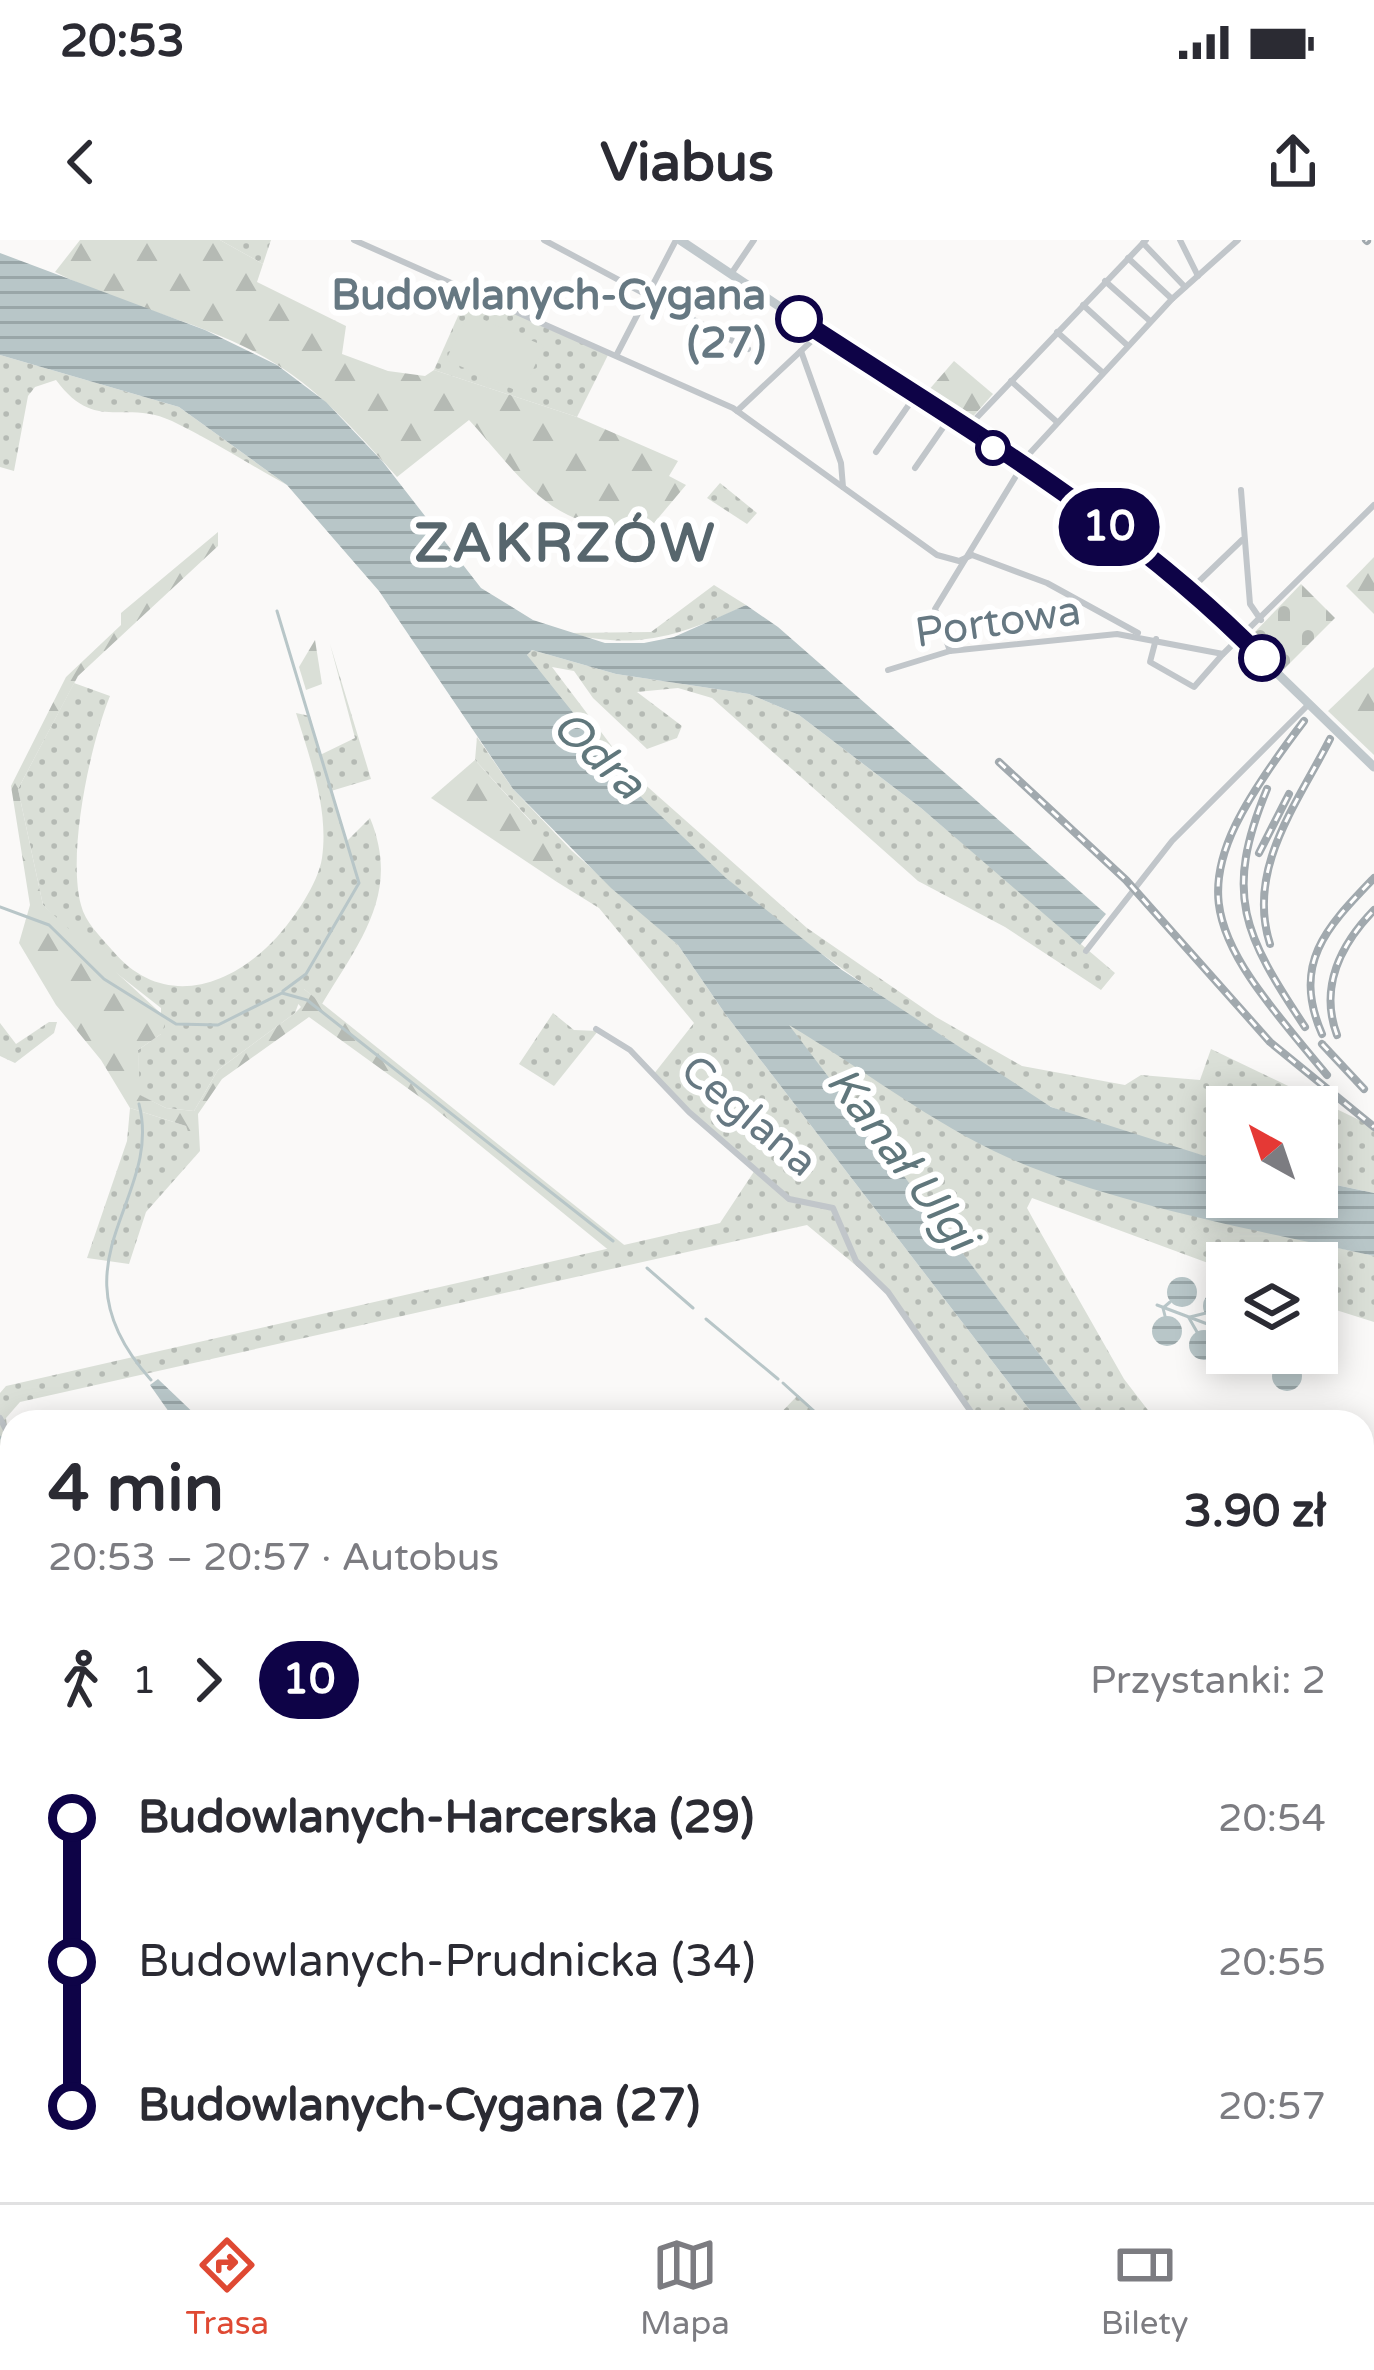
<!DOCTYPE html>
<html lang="pl">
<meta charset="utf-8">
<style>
body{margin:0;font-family:"Varela Round",sans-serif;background:#f2f2f3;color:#2b2b33;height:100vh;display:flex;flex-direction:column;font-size:45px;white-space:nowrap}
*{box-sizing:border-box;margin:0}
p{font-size:39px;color:#7c7c81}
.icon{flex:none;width:66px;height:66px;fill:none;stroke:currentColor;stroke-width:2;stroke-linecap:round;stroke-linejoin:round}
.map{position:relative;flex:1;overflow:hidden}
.panel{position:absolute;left:0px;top:1170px;width:1374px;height:792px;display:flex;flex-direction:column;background:#fff;border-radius:36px 36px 0 0;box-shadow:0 6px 30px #0003}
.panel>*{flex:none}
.badge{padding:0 24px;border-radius:39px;font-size:42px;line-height:78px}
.needle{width:78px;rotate:320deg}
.buttons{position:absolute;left:1206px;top:846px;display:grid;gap:24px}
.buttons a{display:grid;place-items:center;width:132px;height:132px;border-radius:0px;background:#fff;box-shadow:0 6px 30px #0003;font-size:60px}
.map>.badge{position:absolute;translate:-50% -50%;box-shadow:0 0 0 6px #fff}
.legs{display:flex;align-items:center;gap:18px;height:132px;padding:0 48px;font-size:39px}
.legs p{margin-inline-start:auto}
.summary{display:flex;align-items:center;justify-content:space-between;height:204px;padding:0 48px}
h1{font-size:66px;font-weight:700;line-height:90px}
ul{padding:0 48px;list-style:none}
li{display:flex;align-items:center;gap:42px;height:144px;font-size:45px}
li i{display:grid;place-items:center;width:18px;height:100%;margin:0 15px;background:currentColor}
li i::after{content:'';width:30px;height:30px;margin:-15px;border:9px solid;border-radius:50%;background:#fff}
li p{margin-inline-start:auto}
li:first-child i{background:linear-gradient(#0000 50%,currentColor 0)}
li:last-child i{background:linear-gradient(currentColor 50%,#0000 0)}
.status{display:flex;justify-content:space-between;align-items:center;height:84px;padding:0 60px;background:#fff;direction:ltr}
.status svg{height:33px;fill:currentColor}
header{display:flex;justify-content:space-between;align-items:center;height:156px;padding:0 48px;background:#fff;font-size:54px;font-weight:700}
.dock{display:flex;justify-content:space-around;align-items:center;height:168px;border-top:3px solid #e1e1e2;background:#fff;font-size:33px;color:#7c7c81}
.dock a{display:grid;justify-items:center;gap:6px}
.dock .active{color:#df4933}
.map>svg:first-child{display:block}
</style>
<div class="status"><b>20:53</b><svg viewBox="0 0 49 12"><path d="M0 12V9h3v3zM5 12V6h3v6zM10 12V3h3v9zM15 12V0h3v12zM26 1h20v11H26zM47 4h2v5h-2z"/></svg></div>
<header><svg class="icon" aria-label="back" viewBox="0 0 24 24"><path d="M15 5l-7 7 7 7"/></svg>Viabus<svg class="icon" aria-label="share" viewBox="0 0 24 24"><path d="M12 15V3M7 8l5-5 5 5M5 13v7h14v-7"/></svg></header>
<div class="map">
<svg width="1374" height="1962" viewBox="0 0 1374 1962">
<defs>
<pattern id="grass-dots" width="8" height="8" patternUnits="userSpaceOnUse" patternTransform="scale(3)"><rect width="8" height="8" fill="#dadfd7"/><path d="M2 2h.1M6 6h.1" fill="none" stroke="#b5bab4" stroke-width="1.8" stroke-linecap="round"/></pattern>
<pattern id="forest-firs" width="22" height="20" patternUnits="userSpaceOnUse" patternTransform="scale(3)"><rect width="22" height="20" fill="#dadfd7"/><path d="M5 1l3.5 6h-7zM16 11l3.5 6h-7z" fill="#b5bab4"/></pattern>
<pattern id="cemetery-stones" width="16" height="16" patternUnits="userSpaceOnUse" patternTransform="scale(3)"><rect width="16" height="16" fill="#dadfd7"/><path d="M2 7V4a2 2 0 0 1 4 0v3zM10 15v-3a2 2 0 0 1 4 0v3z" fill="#b5bab4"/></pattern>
<pattern id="water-rules" width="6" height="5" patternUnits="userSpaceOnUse" patternTransform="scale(3)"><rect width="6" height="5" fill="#b8c6c8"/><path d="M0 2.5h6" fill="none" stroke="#99a6a8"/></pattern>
</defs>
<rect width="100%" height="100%" fill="#faf9f8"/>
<!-- grass -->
<g fill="url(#grass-dots)">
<path d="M220,0H271L263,24Z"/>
<path d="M470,49L610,111L577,177L434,130Z"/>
<path d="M0,115L179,167L287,245C249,224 211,200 172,181C123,158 96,194 56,140L35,147L28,156L14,231L0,227Z"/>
<path d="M720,243L757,273L747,284L707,258Z"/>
<path d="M714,345L746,365C683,395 637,411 568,393L651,392Z"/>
<path d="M330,404L371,539L331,551L347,601L370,578C401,653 360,701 322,764L304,749L295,773L218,830L194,871L166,868L139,855L138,810L161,794V768L87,710L43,665L18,549L74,443L110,456C90,505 67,613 81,665C85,682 100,696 112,710C162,770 230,748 277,697C294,678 318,644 322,618C329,569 310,519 296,473L310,476L320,515L355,498Z"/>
<path d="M532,410L616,434L749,454L799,475L921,568L1115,733L1101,750L1005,687L918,641L712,458L678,448L637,452L682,486L677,498L647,509L593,458L574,431L552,427L632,533L807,688L936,777L1022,826L1125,845L1141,835L1200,840L1211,809L1374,887V953L1317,941V867H1227V923C1170,905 1109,891 1054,868C1015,852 982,822 947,799C788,698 629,576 527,415Z"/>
<path d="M477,497L513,549L572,611L678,705L726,775L1039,1182H1003L994,1171L978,1182L888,1052L807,985L20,1162L6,1178L12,1232L0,1255V1153L6,1146L720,983L755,930L653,835L694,783L599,668L557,642L531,581L475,520Z"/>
<path d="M553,773L574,790L598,791L554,846L519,824Z"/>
<path d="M785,781L1010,918L1195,975L1374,1016V1082L1317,1064V1023H1227V1030L1032,958L1027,968L1038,988L1124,1139L1157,1182H1091Z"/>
<path d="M49,782H57L54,793L15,823L0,816V783L16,804Z"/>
<path d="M130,868L186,886L200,911L146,972L129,1024L87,1018L127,901Z"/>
<path d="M798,1155L828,1182H772Z"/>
<path d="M1362,1436L1374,1441V1631L1362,1629Z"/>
<path d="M1362,1721L1374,1731V1962H1082L1096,1950H1362Z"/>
<path d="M488,1950H597L589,1962L566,1954L560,1962H480Z"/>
<path d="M937,1950H978L986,1962H932L929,1958Z"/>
</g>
<!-- forest -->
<g fill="url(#forest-firs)">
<path d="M80,0H220L263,24L257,42L346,86L342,114L388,131L425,136L434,130L577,177L678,221L669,236L686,245L649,289C551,292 530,247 469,180L397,237C360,196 324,154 276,124C208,82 126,68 55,32Z"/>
<path d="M954,121L993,154L968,182L927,152Z"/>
<path d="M218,292V306L78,436L18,549L43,665L167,779L161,794L138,810L140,855L166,868L194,871L218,830L295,773L301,767L293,758L298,748L304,749L628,1008L611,1012L428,863L309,777L222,839L198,874L200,911L194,908L186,886L130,868L101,820L56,765L19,703L30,665L11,546L66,437L121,385V373Z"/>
<path d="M1374,317V374L1346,346Z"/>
<path d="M315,400L322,444L306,450L299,427Z"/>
<path d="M1374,427V515L1328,471Z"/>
<path d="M475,520L550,603L557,642L431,558Z"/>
<path d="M256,1950H466L458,1962H247Z"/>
</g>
<!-- cemetery -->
<g fill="url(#cemetery-stones)">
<path d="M1301,344L1335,378L1283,430L1251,396Z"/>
<path d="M1362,1217L1374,1220V1357L1362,1351Z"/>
<path d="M76,1950H154L147,1962H68Z"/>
</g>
<!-- pitch -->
<path fill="#dadfd7" d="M468,73L544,106L522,153L446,120Z"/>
<!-- water -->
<g fill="url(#water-rules)">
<path d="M0,13L205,90L277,125L326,162L383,222L481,348L533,380L605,403H644L674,397L746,365L778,387L1106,674L1080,705L921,568L799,475L749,454L616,434L532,410L527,415L639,555L726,638L842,730L1051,867L1227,923V957H1317V941L1374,953V1016C1260,991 1116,965 1009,918C931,883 862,828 789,785L1091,1182H1039L726,775L678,705L611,648L513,549L379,351L287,245L179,167L0,115Z"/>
<circle cx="1182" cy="1052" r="15"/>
<circle cx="1217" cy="1066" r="14"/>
<circle cx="1167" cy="1091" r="15"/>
<circle cx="1204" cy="1105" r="15"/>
<circle cx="1287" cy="1136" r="15"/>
<path d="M158,1139L203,1182H176L150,1145Z"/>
</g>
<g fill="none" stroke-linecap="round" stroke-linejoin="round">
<!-- stream -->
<g stroke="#b8c6c8" stroke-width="3">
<path d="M277,371L359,643L306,734L283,751"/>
<path d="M0,667L49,685L104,739L176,784L218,785L282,753L307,760L613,1001"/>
<path d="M139,864C164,961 46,1023 151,1140"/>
<path d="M647,1028L693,1068"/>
<path d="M1157,1065L1226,1091"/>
<path d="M1165,1076L1163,1068L1170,1062"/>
<path d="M1190,1077L1206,1073"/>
<path d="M1189,1078L1197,1092"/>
<path d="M706,1079L778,1139"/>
<path d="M783,1143L826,1182"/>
<path d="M0,1197L12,1208"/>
<path d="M0,1251L12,1227"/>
<path d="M1362,1488L1374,1494"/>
<path d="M0,1614L12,1612"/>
<path d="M951,1950L962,1962"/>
</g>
<!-- minor -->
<g stroke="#c1c6ca" stroke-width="6">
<path d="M354,0L733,168L937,315L959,321L972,315"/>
<path d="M544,0L748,109"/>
<path d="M1180,0L1198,36"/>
<path d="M1143,3L1185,47"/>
<path d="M1128,18L1172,59"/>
<path d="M731,34L754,0"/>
<path d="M1105,41L1150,81"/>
<path d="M1083,65L1127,105"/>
<path d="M1057,92L1102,132"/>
<path d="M801,111L841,223L843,247"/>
<path d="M617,114L676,0"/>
<path d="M1011,141L1057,182"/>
<path d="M737,171L820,93"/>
<path d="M965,190L1146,0"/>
<path d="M876,212L915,156"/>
<path d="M915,228L949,179"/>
<path d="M1241,250L1250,364L1261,380"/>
<path d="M972,315L1047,343L1138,393"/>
<path d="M1189,351L1242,300"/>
<path d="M1156,399L1150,422L1194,447L1222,415"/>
<path d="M950,411L935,369L1030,213L1172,59L1238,0"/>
<path d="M888,430L950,411L1117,394L1223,414L1374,265"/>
<path d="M1086,711L1172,601L1308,465"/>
<path d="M596,789L630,810L689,872L789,959L833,968L856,1021L888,1052L978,1182"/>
<path d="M0,1178L12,1202"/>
<path d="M0,1369L12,1352"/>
<path d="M1362,1629L1374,1631"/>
<path d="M0,1821L12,1839"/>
<path d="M186,1950L189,1962"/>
<path d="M769,1950L776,1962"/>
<path d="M565,1954L578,1962"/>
<path d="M0,1955L17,1950"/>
<path d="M338,1962L346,1950"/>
<path d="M560,1962L568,1950"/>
<path d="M617,1962L625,1950"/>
<path d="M669,1962L677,1950"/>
<path d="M722,1962L731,1950"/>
</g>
<!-- major -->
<g stroke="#c0c8cc" stroke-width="9">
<path d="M680,0L1111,288L1214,372L1374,527"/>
<path d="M1362,1214L1374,1216"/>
<path d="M0,1295L12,1303"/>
<path d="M0,1933L12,1929"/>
<path d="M0,1942L12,1938"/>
<path d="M847,1950L853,1962"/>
</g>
<defs>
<g id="rail">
<path d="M1366,0L1367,1"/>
<path d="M1304,481C1176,649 1197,681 1327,835"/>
<path d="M999,522L1126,640L1270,802L1374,887"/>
<path d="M1267,549C1223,655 1244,695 1305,787"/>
<path d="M1259,613L1289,554"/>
<path d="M1270,704C1246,629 1297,564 1330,499"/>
<path d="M1322,794C1291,723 1327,687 1374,638"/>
<path d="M1337,795C1319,747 1341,704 1374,670"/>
<path d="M1322,804L1364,849"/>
</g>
</defs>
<!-- rail casing -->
<use href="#rail" stroke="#a1a9ae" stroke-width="8"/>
<!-- rail -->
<use href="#rail" stroke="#fff" stroke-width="3" stroke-dasharray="9" stroke-linecap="butt"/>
</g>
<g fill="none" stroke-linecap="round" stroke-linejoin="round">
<defs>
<path id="line-1" d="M799,79C957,183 1129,281 1262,418"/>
</defs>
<!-- line-1 casing -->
<use href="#line-1" stroke="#fff" stroke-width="27"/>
<!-- line-1 -->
<use href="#line-1" stroke="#0e0347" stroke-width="18"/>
</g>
<!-- markers -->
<g fill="#fff" stroke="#0e0347" stroke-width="6">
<circle cx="799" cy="79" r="21"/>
<circle cx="993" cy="208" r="15"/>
<circle cx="1262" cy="418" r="21"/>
</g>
<g text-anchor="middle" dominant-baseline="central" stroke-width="12" stroke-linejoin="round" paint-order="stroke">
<!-- stop labels -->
<g font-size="42" font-weight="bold" fill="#667882" stroke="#fff" text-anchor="end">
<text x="766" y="55">Budowlanych-Cygana<tspan x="766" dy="48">(27)</tspan></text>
</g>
<!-- street labels -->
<g font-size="42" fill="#667882" stroke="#fff">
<text transform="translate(998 382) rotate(-8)">Portowa</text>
<text transform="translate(749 876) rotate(40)">Ceglana</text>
</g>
<!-- water labels -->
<g font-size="45" font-style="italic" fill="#60777c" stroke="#fff">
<text transform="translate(598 515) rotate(43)">Odra</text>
<text transform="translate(901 919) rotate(53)">Kanał Ulgi</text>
</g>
<!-- district labels -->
<g font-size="54" font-weight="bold" letter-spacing="3" fill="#57666d" stroke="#fff">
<text x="566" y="303">ZAKRZÓW</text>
</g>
</g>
</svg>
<div class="buttons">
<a><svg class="needle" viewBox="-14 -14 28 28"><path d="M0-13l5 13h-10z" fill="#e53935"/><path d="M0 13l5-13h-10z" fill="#7c7c81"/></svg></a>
<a><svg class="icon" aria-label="layers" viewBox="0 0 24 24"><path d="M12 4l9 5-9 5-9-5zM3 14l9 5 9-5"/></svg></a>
</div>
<b class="badge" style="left:1109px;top:287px;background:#0e0347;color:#fff">10</b>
<section class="panel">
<div class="summary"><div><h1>4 min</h1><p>20:53 – 20:57 · Autobus</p></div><b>3.90 zł</b></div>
<div class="legs"><svg class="icon" aria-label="walk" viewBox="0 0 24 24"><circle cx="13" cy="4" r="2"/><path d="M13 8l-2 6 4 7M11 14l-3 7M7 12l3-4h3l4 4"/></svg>1<svg class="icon" aria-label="forward" viewBox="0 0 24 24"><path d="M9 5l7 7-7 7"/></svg><b class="badge" style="background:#0e0347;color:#fff">10</b><p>Przystanki: 2</p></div>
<ul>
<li><i style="color:#0e0347"></i><b>Budowlanych-Harcerska (29)</b><p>20:54</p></li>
<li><i style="color:#0e0347"></i><span>Budowlanych-Prudnicka (34)</span><p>20:55</p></li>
<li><i style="color:#0e0347"></i><b>Budowlanych-Cygana (27)</b><p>20:57</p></li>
</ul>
</section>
</div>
<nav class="dock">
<a class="active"><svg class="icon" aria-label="directions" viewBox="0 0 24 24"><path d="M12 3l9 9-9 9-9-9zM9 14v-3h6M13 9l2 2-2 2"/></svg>Trasa</a>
<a><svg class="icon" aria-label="map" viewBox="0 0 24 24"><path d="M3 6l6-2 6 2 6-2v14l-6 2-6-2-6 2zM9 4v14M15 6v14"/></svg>Mapa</a>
<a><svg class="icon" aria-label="tickets" viewBox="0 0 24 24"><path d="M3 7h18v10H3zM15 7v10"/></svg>Bilety</a>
</nav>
